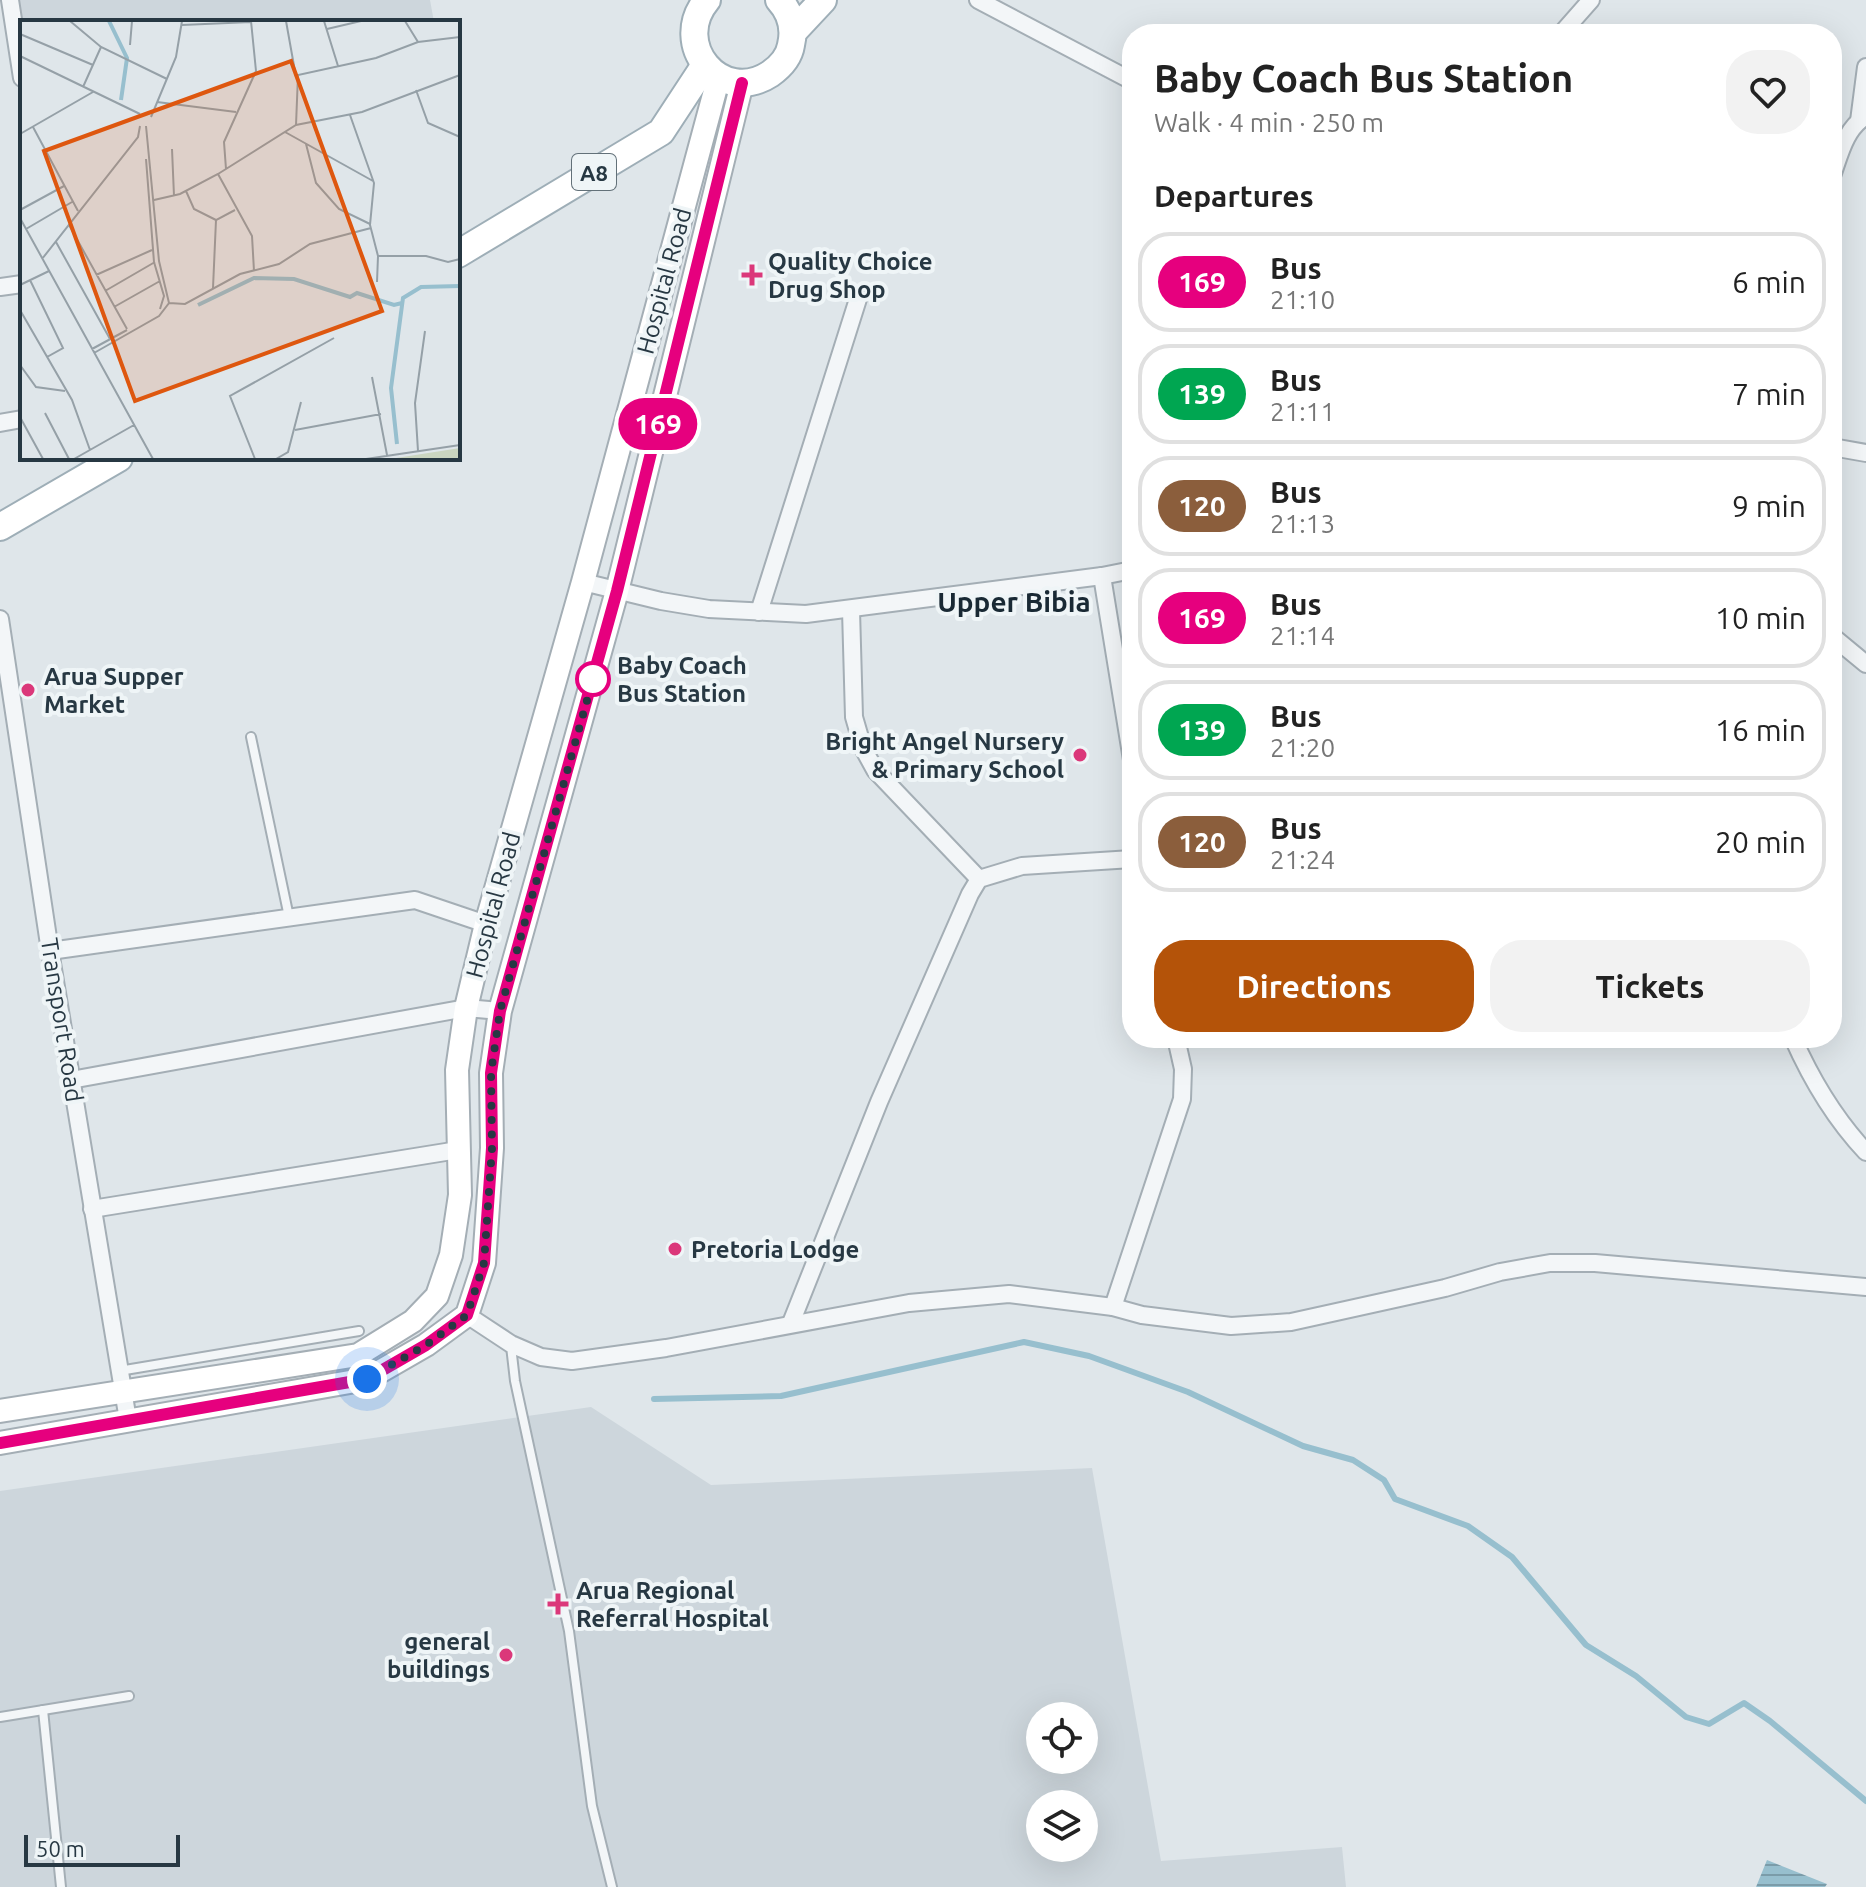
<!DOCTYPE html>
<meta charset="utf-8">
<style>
body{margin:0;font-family:Ubuntu,sans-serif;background:#f2f2f2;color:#222;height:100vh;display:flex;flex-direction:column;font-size:30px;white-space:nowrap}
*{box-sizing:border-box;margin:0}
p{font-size:26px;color:#767676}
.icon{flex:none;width:44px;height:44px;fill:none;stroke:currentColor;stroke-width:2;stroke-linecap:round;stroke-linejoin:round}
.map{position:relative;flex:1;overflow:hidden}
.side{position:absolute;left:1122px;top:24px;width:720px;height:1024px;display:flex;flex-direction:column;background:#fff;border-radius:32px;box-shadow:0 8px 32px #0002}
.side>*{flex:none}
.badge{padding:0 16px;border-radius:26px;font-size:28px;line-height:52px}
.controls{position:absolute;left:1026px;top:1702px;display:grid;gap:16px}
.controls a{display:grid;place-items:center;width:72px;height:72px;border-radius:50%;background:#fff;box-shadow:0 8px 32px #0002;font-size:40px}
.scale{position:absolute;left:24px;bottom:20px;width:156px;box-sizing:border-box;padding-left:8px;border:4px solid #273843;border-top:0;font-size:22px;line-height:28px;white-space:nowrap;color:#273843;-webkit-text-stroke:6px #eff5f7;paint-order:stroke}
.you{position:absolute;width:40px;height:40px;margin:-20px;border:6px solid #fff;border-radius:50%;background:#1a73e8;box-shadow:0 0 0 12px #1a73e833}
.map>.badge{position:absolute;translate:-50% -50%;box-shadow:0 0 0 4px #fff}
h2{padding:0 32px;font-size:30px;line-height:72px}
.round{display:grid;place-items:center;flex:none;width:84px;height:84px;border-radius:32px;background:#f2f2f2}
.headline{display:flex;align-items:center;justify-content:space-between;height:136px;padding:0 32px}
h1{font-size:38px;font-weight:700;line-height:60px}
.action{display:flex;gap:16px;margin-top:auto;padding:16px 32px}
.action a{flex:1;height:92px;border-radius:32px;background:#b45309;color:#fff;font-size:32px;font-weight:700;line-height:92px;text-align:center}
.action a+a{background:#f2f2f2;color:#222}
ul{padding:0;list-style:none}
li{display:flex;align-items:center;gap:24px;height:100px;margin:0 16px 12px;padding:0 16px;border:4px solid #e0e0e0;border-radius:32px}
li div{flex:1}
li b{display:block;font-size:30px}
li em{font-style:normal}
li .badge{min-width:88px;font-weight:700;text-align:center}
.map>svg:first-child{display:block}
</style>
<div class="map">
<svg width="1866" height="1887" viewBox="0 0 1866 1887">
<defs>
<pattern id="water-rules" width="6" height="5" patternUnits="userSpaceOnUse" patternTransform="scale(2)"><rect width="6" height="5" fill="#97bfce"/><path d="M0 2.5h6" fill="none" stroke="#7b9ca9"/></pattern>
</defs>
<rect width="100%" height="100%" fill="#dfe6ea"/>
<!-- built -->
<g fill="#cdd6dc" fill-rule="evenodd">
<path d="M16,0H430L434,22H22V39Z"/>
<path d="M591,1407L711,1485L1092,1468L1161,1861L1342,1847L1346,1887H0V1491ZM1040,1716H1084V1760H1040ZM1040,1804H1084V1848H1040Z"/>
</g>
<!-- water -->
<path fill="url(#water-rules)" d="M1767,1860L1827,1884L1825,1887H1756Z"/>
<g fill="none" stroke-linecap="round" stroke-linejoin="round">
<!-- stream -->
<path stroke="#97bfce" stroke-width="6" d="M654,1399L781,1396L1024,1342L1089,1356L1188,1392L1303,1446L1353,1460L1384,1480L1395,1499L1468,1526L1512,1557L1586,1645L1636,1676L1686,1717L1709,1724L1744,1703L1770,1721L1866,1801"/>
<defs>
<g id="service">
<path d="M251,737L289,917"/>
<path d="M511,1346L515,1381L569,1631L592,1806L612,1887"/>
<path d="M119,1371L359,1331"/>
<path d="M43,1710L61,1887"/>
<path d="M0,1717L129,1696"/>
</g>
<g id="minor">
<path d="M10,0L22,78"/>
<path d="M978,0L1132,81"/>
<path d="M1561,34L1591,0"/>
<path d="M1859,121L1866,67"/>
<path d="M1832,176C1840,154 1845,129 1866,116"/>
<path d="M0,287L22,284"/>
<path d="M0,423L22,419"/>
<path d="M1832,447L1866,453"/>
<path d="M1102,576L1132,760"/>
<path d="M583,582L661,601L709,609L806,614L1102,576L1132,570"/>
<path d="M851,610L854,717L863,748L875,770L979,879"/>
<path d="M759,612L858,299"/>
<path d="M0,619L50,951L128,1420"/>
<path d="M1832,636L1866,664"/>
<path d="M50,951L415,900L486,924"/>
<path d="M1793,1038C1812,1081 1834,1118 1866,1152"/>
<path d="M71,1080L466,1008L500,1011"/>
<path d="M92,1209L458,1150"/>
<path d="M1113,1307L1182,1099L1183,1069L1176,1038"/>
<path d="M467,1315L511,1344L541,1357L572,1361L666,1348L909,1303L1009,1294L1113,1307L1142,1315L1231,1326L1291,1322L1445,1288L1500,1272L1550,1263H1595L1866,1287"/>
<path d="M791,1323L879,1102L970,894L979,879L1022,866L1132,859"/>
</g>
<g id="secondary">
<path d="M0,1411L358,1355L413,1321L437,1296L451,1255L460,1195L457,1070L466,1008L486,924L583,582L719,76"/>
<path d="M0,1443L367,1379L426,1345L467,1315L484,1263L492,1148L491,1073L500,1011L617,591L742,83"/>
</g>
<g id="primary">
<path d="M707,0C670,44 721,106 770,74C780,67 789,58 791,45C795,28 791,13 779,0"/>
<path d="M794,31L823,0"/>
<path d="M458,254L661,132L705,65"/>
<path d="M0,527L119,458"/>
</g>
</defs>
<!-- service casing -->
<use href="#service" stroke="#a4aeb5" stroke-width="12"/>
<!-- minor casing -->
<use href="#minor" stroke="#a4aeb5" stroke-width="20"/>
<!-- secondary casing -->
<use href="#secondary" stroke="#a4aeb5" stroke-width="26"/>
<!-- primary casing -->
<use href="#primary" stroke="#9eaeb7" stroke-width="30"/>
<!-- service -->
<use href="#service" stroke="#f3f6f8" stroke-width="8"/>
<!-- minor -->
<use href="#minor" stroke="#f3f6f8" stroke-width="16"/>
<!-- secondary -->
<use href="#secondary" stroke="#fff" stroke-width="22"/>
<!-- primary -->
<use href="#primary" stroke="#fff" stroke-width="26"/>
</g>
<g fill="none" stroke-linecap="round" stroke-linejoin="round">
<defs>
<path id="line" d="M0,1443L367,1379L426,1345L467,1315L484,1263L492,1148L491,1073L500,1011L617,591L742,83"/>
</defs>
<!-- line casing -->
<use href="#line" stroke="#fff" stroke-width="18"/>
<!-- line -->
<use href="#line" stroke="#e6007e" stroke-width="12"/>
<!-- walk -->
<path stroke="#273843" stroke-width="8" stroke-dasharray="0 14.4" d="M367,1379L426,1345L467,1315L484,1263L492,1148L491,1073L500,1011L593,679"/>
</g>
<!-- markers -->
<g fill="#db387a" stroke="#eff5f7" stroke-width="3">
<path d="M748 263h8v8h8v8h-8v8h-8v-8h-8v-8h8z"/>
<circle cx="28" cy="690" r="8"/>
<circle cx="1080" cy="755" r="8"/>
<circle cx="675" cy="1249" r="8"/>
<path d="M554 1592h8v8h8v8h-8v8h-8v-8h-8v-8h8z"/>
<circle cx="506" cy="1655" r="8"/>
</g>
<circle fill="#fff" stroke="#e6007e" stroke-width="4" cx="593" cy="679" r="16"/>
<g text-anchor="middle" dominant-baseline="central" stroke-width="8" stroke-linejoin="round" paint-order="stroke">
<!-- shield labels -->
<rect fill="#eff5f7" stroke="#637179" stroke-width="2" x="572" y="154" width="44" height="36" rx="6"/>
<g font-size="22" font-weight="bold" fill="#273843">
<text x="594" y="172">A8</text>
</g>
<!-- poi labels -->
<g font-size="24" font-weight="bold" fill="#273843" stroke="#eff5f7" text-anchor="start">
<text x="768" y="261">Quality Choice<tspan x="768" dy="28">Drug Shop</tspan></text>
<text x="44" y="676">Arua Supper<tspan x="44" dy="28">Market</tspan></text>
<text x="1064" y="741" text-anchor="end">Bright Angel Nursery<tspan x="1064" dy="28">&amp; Primary School</tspan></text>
<text x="691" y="1249">Pretoria Lodge</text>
<text x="576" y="1590">Arua Regional<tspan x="576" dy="28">Referral Hospital</tspan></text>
<text x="490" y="1641" text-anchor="end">general<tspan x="490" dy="28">buildings</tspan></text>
</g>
<!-- street labels -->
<g font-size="24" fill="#273843" stroke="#eff5f7">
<text transform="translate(664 281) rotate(-75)">Hospital Road</text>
<text transform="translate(493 905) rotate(-75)">Hospital Road</text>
<text transform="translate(62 1020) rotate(81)">Transport Road</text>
</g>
<!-- stop labels -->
<g font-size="24" font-weight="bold" fill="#273843" stroke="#eff5f7" text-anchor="start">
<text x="617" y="665">Baby Coach<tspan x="617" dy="28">Bus Station</tspan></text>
</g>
<!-- quarter labels -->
<g font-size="28" font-weight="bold" fill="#192934" stroke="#eff5f7">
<text x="1014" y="601">Upper Bibia</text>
</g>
</g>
<!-- overview -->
<g transform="translate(20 20)">
<rect width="440" height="440" fill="#dfe6ea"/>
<path d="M440,428V439H370Z" fill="#cad5c0"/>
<path fill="none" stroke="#97bfce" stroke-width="4" d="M89,1L107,38L101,80M178,285L234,258L274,259L330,277L337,273L374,285L382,283M377,424L371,368L383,278L401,267L440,266"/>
<path fill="none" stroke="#95a0a7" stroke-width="2" d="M50,1L81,27L147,59M266,1L276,57M304,1L318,46M385,1L398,22M162,5L231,2M307,9L341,1M0,14L73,45M110,25L112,1M0,36L120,94M63,67L81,27M396,70L408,103L440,117M137,82L216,92M330,95L354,163L350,205L358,236H406L428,242L440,239M131,97L156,37L162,1M276,105L278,55L356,38L398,22L440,17M13,107L58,191M265,112L353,161M0,114L73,72M286,124L296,163L319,189L350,204M152,129L154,176M126,139L134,242L144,276L140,289M206,149L204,122L236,51L231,1M198,154L232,216L234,251M166,171L174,189L196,200M134,180L160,174L198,154L276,105L342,92L440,55M0,190L44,166M0,198L133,439M49,205L107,309M6,209L52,182M36,222L90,319M22,239L118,117L120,106M76,255L132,230M10,260L43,328L27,337M357,262L358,236M0,265L29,251M193,268L196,200L215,190M85,271L135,242M149,283L165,284L220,254L259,244L290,224L351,208M94,287L140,261M0,290L52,380L70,430M72,329L107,310M74,333L139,296L149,283L139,241L126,106M0,345L16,367L45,371M352,357L367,435M25,393L49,439M0,397L23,439M275,410L361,394M440,425V368M398,431L395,383L405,311M54,439L114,405M235,439L210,376L314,318M256,439L268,432L281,382M346,439L440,425"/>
<path fill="#de570f" fill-opacity="0.15" stroke="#de570f" stroke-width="4" d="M271,41L362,291L115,381L24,131Z"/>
<rect width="440" height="440" fill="none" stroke="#273843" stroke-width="4"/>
</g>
</svg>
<div class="controls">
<a><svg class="icon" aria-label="locate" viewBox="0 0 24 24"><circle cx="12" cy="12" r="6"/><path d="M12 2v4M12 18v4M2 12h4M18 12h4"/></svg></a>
<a><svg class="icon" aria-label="layers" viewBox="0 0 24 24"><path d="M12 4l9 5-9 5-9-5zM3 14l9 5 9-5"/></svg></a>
</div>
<div class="scale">50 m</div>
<div class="you" style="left:367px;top:1379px"></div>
<b class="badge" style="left:658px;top:424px;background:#e6007e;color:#fff">169</b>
<section class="side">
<div class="headline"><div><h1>Baby Coach Bus Station</h1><p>Walk · 4 min · 250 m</p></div><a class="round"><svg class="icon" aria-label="heart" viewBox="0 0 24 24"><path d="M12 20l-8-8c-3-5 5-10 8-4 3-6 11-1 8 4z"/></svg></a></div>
<h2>Departures</h2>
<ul>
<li><span class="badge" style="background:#e6007e;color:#fff">169</span><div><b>Bus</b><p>21:10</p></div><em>6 min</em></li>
<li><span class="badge" style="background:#00a651;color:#fff">139</span><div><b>Bus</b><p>21:11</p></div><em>7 min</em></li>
<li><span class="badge" style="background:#8b5e3c;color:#fff">120</span><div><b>Bus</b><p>21:13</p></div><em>9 min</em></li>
<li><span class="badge" style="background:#e6007e;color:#fff">169</span><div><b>Bus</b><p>21:14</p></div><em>10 min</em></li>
<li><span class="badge" style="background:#00a651;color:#fff">139</span><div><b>Bus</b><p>21:20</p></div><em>16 min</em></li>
<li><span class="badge" style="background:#8b5e3c;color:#fff">120</span><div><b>Bus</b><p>21:24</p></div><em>20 min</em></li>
</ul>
<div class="action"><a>Directions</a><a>Tickets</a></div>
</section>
</div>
